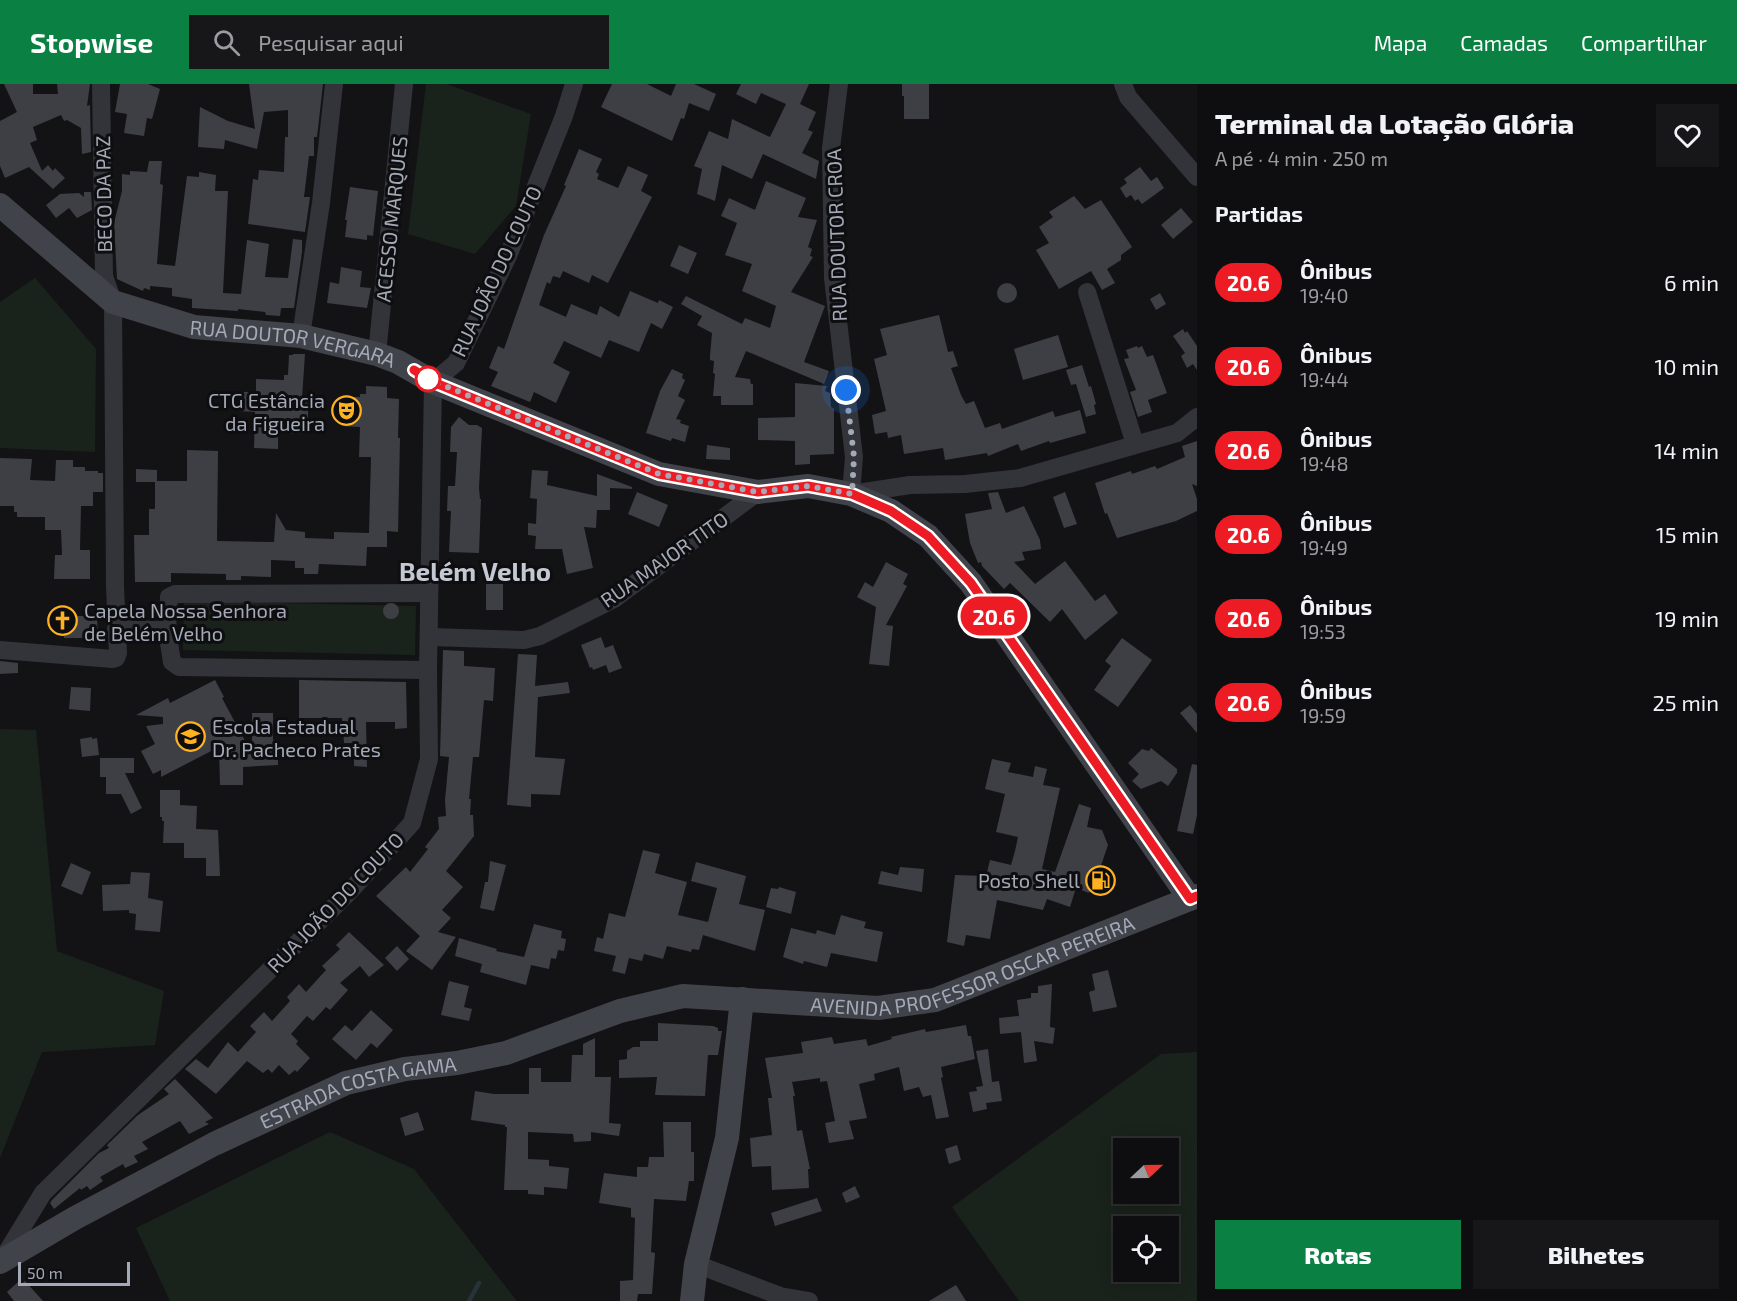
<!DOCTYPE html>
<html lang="pt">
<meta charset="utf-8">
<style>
body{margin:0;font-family:"Exo 2",sans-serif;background:#171719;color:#f1f3f6;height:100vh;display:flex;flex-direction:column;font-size:22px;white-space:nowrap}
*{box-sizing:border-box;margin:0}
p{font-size:20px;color:#9b9c9f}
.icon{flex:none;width:33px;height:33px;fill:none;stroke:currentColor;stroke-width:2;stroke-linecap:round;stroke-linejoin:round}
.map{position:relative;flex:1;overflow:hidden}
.drawer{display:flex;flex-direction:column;background:#0e0e10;width:540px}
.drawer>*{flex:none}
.badge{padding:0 12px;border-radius:20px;font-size:21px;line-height:39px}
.needle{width:39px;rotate:68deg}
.fabs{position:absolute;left:1113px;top:1054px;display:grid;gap:12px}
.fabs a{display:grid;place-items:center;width:66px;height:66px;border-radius:0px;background:#0e0e10;box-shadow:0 3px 15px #0003,0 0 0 2px #2e2e30;font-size:30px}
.scale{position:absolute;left:18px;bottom:15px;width:112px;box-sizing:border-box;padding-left:6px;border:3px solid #a3a9b6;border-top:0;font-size:16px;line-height:21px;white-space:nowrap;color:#a3a9b6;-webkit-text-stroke:4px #0e0e10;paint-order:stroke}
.you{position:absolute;width:30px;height:30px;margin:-15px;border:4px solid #fff;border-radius:50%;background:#1a73e8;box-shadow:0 0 0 9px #1a73e833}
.map>.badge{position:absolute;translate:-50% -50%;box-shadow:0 0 0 3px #fff}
h2{padding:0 18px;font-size:22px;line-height:54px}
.round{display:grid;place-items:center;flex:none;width:63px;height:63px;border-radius:0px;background:#171719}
.headline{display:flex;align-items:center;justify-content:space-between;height:102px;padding:0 18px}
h1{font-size:28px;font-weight:800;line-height:45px}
.cta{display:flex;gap:12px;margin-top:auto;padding:12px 18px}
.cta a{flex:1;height:69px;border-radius:0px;background:#0b8043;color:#fff;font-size:24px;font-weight:800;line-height:69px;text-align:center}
.cta a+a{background:#171719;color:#f1f3f6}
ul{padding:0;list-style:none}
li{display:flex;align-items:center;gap:18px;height:84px;padding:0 18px}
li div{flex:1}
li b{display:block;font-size:22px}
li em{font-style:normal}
li .badge{min-width:66px;font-weight:700;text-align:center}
header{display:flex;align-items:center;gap:36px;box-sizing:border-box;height:84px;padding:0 30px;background:#0b8043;color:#fff}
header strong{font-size:28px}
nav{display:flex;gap:33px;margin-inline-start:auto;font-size:21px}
.search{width:420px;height:54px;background:#171719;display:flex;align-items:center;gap:15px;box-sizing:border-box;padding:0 21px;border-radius:0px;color:#9b9c9f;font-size:22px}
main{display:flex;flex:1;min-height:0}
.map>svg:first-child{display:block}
</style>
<header>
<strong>Stopwise</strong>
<div class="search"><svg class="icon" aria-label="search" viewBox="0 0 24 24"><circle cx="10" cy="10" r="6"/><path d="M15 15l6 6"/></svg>Pesquisar aqui</div>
<nav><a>Mapa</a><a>Camadas</a><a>Compartilhar</a></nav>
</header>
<main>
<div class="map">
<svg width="1197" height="1217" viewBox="0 0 1197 1217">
<rect width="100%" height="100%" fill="#131315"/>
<!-- green -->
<g fill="#1a231b" fill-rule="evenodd">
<path d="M426,0H446L531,30L516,122L475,170L408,150Z"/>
<path d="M35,194L96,265L95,368L0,364V218Z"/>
<path d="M184,517L416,522L415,571L183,566Z"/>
<path d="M0,645L36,646L57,867L164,907L155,961L42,968L0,1074Z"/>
<path d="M1197,968V1217H1019L952,1123L1161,970ZM1124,1065H1168V1110H1124ZM1124,1143H1168V1188H1124Z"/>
<path d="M330,1048L414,1085L517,1217H170L136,1144Z"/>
</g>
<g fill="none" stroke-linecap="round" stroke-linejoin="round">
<!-- stream -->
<path stroke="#283239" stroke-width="4.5" d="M469,1217L479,1199"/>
</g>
<!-- building -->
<g fill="#3e3f45">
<path d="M4,0H33V10H58L57,0H90L87,22L90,21L91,68L82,70L81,44L67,36L64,37L61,31L33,43L37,56L30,59L42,87L48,81L53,87L55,84L65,94L53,105L29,83L5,94L0,82V37L17,28Z"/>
<path d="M120,0H148L160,5L152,35L147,34L144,52L124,49L127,30L115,28Z"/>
<path d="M249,0H323L317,53H314V72H309L304,113H310L305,148L248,140L253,95L258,96L259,86L284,88L285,53H288V26L264,28L257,65L225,56L224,65L198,63L200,23L228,37L255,45Z"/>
<path d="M612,0H647L671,12L676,0H694L716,10L709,27L689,19L684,35L681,34L672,57L601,23Z"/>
<path d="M741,0H809L800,20L816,28L808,46L813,48L802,69L819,77L816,95L763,70L752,95L722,81L715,117L697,110L702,85L694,82L709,47L728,55L732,35L770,53L786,20L761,9L756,20L736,10Z"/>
<path d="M902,0H929V35H904V12H902Z"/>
<path d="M579,65L602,75L596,88L599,90L597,95L618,104L628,82L648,91L641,107L652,113L608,199L592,191L589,199L563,187L560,194L553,192L550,200L547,198L539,221L566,233L571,220L597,231L600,222L619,233L630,207L658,219L659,216L673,223L662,245L651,239L639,268L609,256L601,274L564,257L553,279L570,288L556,319L534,308L530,318L491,302L498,288L489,284L498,262L504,265L544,151L566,102L564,101Z"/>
<path d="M149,77H162L160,100L163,101L157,180L175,182L187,92L199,93V88L216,91L215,107H228L223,209L241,210L247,156L269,160L265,193L288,194L293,155L302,156V168L294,224H281L280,232L266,231L265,228L238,225V227L192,224V215L172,212V204L150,202V206L144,204L143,207L117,195L114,139L122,107V90L130,91V87L147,88Z"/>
<path d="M1140,83L1151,97L1157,93L1164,104L1142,120L1138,115L1135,117L1131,111L1126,114L1120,104L1127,99L1124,95Z"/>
<path d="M766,97L806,114L798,133L817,136L808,163L812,165L810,172L813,173L791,208L825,222L804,278L829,287L824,300L746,267L735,293L750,295L751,300H753V321H721V312H713L715,290L713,289L714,277L710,276V272L712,249L697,241L702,232L681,220L686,212L742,240L745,234L770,244L776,222L742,207L752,180L725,171L737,139L721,132L729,114L755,126Z"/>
<path d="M350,103L378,107L373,152L367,151V156L345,153L347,136H345Z"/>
<path d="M84,108H91L92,126L77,134L69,124L56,134L46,121L60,110L79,109L84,113Z"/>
<path d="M1074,112L1085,125L1101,116L1132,163L1121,171V176L1107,185L1115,199L1102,206L1091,187L1059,205L1036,166L1049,159L1039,143L1053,133L1049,128Z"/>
<path d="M1181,124L1193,138L1173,155L1161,141Z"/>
<path d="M679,161L697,169L688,190L670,182Z"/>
<path d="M341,183L362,187L360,203L371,204L367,224L327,219L330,198L339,200Z"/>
<circle cx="1007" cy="209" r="10"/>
<path d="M1160,209L1166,220L1156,226L1150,215Z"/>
<path d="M939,231L948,268L953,267L958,282L951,284L961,311L966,320L974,317L985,344L1000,339L1002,345L1053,327L1055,333L1080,326L1086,349L1050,359L1049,357L1021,367L1018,360L988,372L987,369L945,376L943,364L904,370L901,351L888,354L887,348L875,350L872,331L886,327L874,275L887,271L880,245Z"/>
<path d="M1183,245L1185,249L1187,247L1197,262V286L1193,280L1187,284L1181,272L1185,269L1173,252Z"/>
<path d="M1058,251L1068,283L1023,296L1014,265Z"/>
<path d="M1137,262L1138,264L1142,262L1147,273L1153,271L1167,309L1148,316L1152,328L1138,333L1130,308L1136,306L1124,275L1129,274L1126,266Z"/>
<path d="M293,270H305L302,314H308V350L278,349V365L254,364L255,328L239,327V308H256V295L284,296V291H288L289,271H293Z"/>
<path d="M1082,281L1089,303L1091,302L1096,320L1094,321L1096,330L1086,333L1076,300L1071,301L1066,286Z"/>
<path d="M672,285L683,290L682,294L685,296L678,312L685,316L676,335L681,336L680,339L689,342L685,358L672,354L671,357L646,349L660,307Z"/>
<path d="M795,299L827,302L825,307L830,309L831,323L834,325V370L810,371V380L795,381V357L758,356V334L795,333Z"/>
<path d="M366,302L387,303V314L399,315L398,354H400L398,448L387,447V463H367L366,482L319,480L318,490H304V484H295V477L271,476V493L241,492V496H226V490L171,489V498H135L134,451H149V425H155V398H136V385L157,386V397H187V366L218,367L217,457L274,458L276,429L286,446L305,448V454L334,455V448L369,449L371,373H359L360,343L342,342V313H360V310H366Z"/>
<path d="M459,333L469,341H477L482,344L479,404L480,415H481L479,469L449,468L451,427H447L448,402H455L457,368H450L451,343Z"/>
<path d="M1197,357V402L1192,400L1197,415V427L1176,437L1117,454L1107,429L1105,430L1095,399L1131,387L1132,390L1155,382L1157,385L1185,373L1182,362Z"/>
<path d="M707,361L730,364V376L706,375Z"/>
<path d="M0,374L32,375L30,396L55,397L56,376H73V383H85V387H98V389H103V408H93V422H81L80,466H90V495H54L55,471H62L61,446H45V433H17V428H14V422H0Z"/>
<path d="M532,386L548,387L547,401L597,412V390L632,403V405L610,404V426H597L596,444L584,443L593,484L567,490L562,465H535L536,452L528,451V439L536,440L537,415L530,414Z"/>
<path d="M637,408L668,421L659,443L628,430Z"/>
<path d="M998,408L1006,429L1024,422L1040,456L1041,465L1022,468L1025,476L1014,478L1035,500L1065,477L1095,517L1105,510L1118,529L1085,556L1062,525L1050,538L1010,499L1004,505L982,482L981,478L978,479L970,459L965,430L992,425L988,409Z"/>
<path d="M1065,408L1077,440L1064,444L1053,413Z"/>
<path d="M886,478L908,490L903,500L907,502L886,541L893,542L889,582L869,580L876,523L857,513L865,498L873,503Z"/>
<rect x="486" y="500" width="17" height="26"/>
<circle cx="391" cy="527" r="8"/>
<path d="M64,532H97L98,554H64V550L60,551V537H64Z"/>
<path d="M601,553L605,564L613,561L622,584L609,589L606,581L593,586L592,583L590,584L581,561Z"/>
<path d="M1122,554L1152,576L1118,623L1094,606L1111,582L1105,577Z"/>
<path d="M443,566L464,567V582L495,584L493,617L484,616L479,673H473L469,715H471L470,731H473L474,752L446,787L463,803L442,826L451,834L438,848L456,853L432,886L406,867L420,852L376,812L406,783L410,788L428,765L425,763L439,745L438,733L446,732L445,716L449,673L440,672Z"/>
<path d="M518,570L537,571L535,602L568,598L570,609L538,613L535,673L565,675L560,711L531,710V723L507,721Z"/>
<path d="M0,577L18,579V589L0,590Z"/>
<path d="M215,596L224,613L222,614L252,670V629H273V656H278V681L243,683V701H220L219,663L161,693V686L153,690L141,667L155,660L146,642L163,640V633L136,631L168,614L170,619Z"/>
<path d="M299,596L406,598L407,644L395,645V638H366L367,683L354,682V659H344L342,634H299Z"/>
<path d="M71,603L91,604L90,627L69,625Z"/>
<path d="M1190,621L1197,630V649L1180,629Z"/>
<path d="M92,653V655L97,654L99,671L82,673L80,655Z"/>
<path d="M1151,664L1177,685V689L1168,702L1161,697L1141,705L1132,697L1139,690L1128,679L1142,665L1149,667Z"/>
<path d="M100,674H134V689H125L142,724L131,730L121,710H106V693H100Z"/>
<path d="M992,675L1011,679L1008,688L1033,693L1035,682L1047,685L1043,701L1060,704L1042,785L1055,788L1079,720L1091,724L1087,743L1102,746L1108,761L1094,802L1092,801L1089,809L1076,804L1070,823L1047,815L1043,826L997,816L990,855L966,851L964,862L947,858L955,791L986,792L990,776L1011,781L1015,767L1018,753L996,748L1005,710L985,705Z"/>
<path d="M1192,680L1197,681V731L1193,750L1177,747Z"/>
<path d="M160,706H180V721L197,722L196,745L218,746L220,792H206V774H184V759H163L164,737H162V733H160Z"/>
<path d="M643,766L660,770L655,789L687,798L678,831L708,838L717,804L691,797L696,778L746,792L739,820L765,826L755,867L703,851L699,866L692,865L691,868L667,862L663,875L644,870L642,877L629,874L625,890L612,887L616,872L594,867L597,853L603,855L609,829L625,833Z"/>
<path d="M490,777L506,781L494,827L480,824L485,798H488Z"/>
<path d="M71,779L91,788L82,811L61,802Z"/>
<path d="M900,783L924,785L922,808L878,800L881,787L898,791Z"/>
<path d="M131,788L150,789L148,814L163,817L160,848L135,846L136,830L129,829V826L103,827L102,801L130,800Z"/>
<path d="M779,803L796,808L791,830L766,823L771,804L778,805Z"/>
<path d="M841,831L866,838L864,844L883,848L877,878L831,869L827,883L804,877L803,880L783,873L791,844L816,850L817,846L835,851Z"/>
<path d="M534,840L562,847L561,854L566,855L564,867L558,866L556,875L551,874L549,885L531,881L526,901L480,888L482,880L455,872L459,854L497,865L496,867L524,873Z"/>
<path d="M349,848L384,881L369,893L360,882L340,899L348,906L330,926L326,923L313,937L307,932L291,950L298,957L296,960L310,974L297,988L295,986L289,991L279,981L272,989L268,985L263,989L247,977L216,1010L185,985L196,975L208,984L228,958L238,968L256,948L250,942L264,928L272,937L290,917L287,913L299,900L306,908L326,886L322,882L340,865L336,861Z"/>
<path d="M397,862L409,875L397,887L385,874Z"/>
<path d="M1108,886L1117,923L1093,928L1089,908L1095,906L1092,890Z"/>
<path d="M449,897L469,902L464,923L472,925L469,937L441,931Z"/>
<path d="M1052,900L1050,943L1055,944L1053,960L1034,957L1037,977L1024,979L1021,948L1000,950L999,934L1019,932L1017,916L1031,914V909H1038V902Z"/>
<path d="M371,926L393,946L377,964L371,959L356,976L332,955L345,941L352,947Z"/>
<path d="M658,939L713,942L718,944V947H722L718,971H708L705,1012L655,1011L657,993L619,994V976L627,975V967L633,963H640V957H658Z"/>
<path d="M966,941L968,952H971L975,975L941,983L943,993L941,994L949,1033L936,1035L931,1011L923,1013L919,1003L904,1007L899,983L874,990L875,996L859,1000L867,1034L849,1037L854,1055L829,1059L825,1039L835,1037L827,997L820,998V994L792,998L795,1012H793L797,1047L802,1046L810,1085H808L809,1104L772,1106L771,1082L752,1083L750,1054L772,1051L768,1014H772L765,974L803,969L801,958L832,953L834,960L866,955L868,962L892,955L891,953L925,945L926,948Z"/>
<path d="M595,954V993H611L609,1039L621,1040L619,1052L591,1048V1057L574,1058L573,1050L528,1048V1075L549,1076V1082L569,1084L567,1105L544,1103V1111L528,1110V1106H504L507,1043H505V1041L471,1036L475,1007L494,1010H529V984H541V998H571L572,971H583V960Z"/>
<path d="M988,965L992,998L999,997L1002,1017L986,1019L987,1025L973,1028L969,1008L977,1007L976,1003L983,1002L976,967Z"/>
<path d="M175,995L213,1034L205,1038L209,1040L189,1050L180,1037L142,1058L148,1065L134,1072L138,1078L125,1084L123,1080L100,1093L103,1097L90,1106L87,1102L81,1106L80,1104L54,1125L50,1119L52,1116L99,1069L109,1064L107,1061L138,1031L169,1010L164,1005Z"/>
<path d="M418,1028L424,1046L405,1052L400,1034Z"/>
<path d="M663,1038H691V1068H694V1097H689L686,1117L654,1115L651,1168L655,1169L652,1210H638L637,1217H620V1197L633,1196L635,1134L631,1133V1124L599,1119L604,1089L637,1093V1083H648L649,1073H664Z"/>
<path d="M957,1061L961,1076L949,1080L945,1065Z"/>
<path d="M855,1102L860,1113L846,1119L842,1109Z"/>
<path d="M817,1114L822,1127L775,1142L771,1129Z"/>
<path d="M25,1197L43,1217H14L7,1208L18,1198L20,1201Z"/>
<path d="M956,1201L966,1217H929Z"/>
</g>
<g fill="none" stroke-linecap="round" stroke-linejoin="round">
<!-- street -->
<g stroke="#33343a" stroke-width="18">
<path d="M839,0L831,64L833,194L854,373L851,410L910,401L965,400L1020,394L1177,349L1197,333"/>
<path d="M1123,0L1128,13L1197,93"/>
<path d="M1087,208L1135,360"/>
<path d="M301,252L321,119L334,0"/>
<path d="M377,270L404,0"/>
<path d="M116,545L167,546L172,578L179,583L428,586"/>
<path d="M167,546L169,513L175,510L429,509"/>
<path d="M429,553L524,556L540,552L614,515L758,408"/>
<path d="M0,566L113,575L116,574L118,569L115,503L113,218L104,192L101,0"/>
<path d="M2,1176L43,1109L351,806L412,739L429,675L428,586L433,298L456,279L508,172L564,32L574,0"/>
<path d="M696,1180L780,1212L809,1217"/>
</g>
<!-- secondary -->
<g stroke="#41434a" stroke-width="24">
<path id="s1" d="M0,121L113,218L194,243L301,252L377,270L398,278L433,298L659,390L758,408L808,402L851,410L891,427L928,452L971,499L1190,815"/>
<path id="s2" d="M0,1178L75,1134L214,1060L346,999L405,985L457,979L506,969L620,927L683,912L878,924L935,916L1197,812"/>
<path d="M692,1217L696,1180L727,1054L742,915"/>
</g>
</g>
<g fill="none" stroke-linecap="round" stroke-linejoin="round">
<defs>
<path id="line" d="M414,286L433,298L659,390L758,408L808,402L852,410L891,427L928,452L971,499L1190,815L1197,812"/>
</defs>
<!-- line casing -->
<use href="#line" stroke="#fff" stroke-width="14"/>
<!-- line -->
<use href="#line" stroke="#ed1c24" stroke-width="9"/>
<!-- walk -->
<path stroke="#a3a9b6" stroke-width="6" stroke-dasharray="0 10.8" d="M428,295L659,390L758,408L808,402L852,410L854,373L846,306"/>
</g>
<!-- icons -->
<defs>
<symbol id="theatre-ring" viewBox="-11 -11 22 22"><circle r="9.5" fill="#0e0e10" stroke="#ffb120" stroke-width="1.5"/><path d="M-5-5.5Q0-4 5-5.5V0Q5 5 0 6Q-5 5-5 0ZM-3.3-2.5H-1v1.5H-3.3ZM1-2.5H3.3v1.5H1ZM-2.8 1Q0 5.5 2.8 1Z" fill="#ffb120"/></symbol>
<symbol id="church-ring" viewBox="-11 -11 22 22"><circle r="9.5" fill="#0e0e10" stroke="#ffb120" stroke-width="1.5"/><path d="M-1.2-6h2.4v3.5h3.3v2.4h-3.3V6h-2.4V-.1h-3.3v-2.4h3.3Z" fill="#ffb120"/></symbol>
<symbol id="school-ring" viewBox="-11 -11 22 22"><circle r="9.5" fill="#0e0e10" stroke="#ffb120" stroke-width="1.5"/><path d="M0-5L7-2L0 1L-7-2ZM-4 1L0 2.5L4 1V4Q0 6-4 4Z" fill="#ffb120"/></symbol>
<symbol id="fuel-ring" viewBox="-11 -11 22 22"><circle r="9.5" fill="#0e0e10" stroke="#ffb120" stroke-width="1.5"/><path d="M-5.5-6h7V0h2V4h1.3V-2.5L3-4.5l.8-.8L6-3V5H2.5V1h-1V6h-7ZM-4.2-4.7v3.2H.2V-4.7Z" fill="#ffb120"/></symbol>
</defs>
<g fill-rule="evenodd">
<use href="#theatre-ring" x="330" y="310" width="33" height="33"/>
<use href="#church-ring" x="46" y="520" width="33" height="33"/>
<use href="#school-ring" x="174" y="636" width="33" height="33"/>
<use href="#fuel-ring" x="1084" y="780" width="33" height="33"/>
</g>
<!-- markers -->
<circle fill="#fff" stroke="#ed1c24" stroke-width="3" cx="428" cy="295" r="12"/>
<g text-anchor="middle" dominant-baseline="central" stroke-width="6" stroke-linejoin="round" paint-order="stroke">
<!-- street labels -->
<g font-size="20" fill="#a3a9b6" stroke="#0e0e10">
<text transform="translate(103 110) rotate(-91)">BECO DA PAZ</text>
<text transform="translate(391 135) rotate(-84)">ACESSO MARQUES</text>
<text transform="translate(836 151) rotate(-92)">RUA DOUTOR CROA</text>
<text transform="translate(496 187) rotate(-65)">RUA JOÃO DO COUTO</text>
<text stroke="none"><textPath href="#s1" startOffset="334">RUA DOUTOR VERGARA</textPath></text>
<text transform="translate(664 475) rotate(-35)">RUA MAJOR TITO</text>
<text transform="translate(335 818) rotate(-46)">RUA JOÃO DO COUTO</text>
<text stroke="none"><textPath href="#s2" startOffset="1036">AVENIDA PROFESSOR OSCAR PEREIRA</textPath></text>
<text stroke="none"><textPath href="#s2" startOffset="399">ESTRADA COSTA GAMA</textPath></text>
</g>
<!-- poi labels -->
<g font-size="20" fill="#a3a9b6" stroke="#0e0e10" text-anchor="end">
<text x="325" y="316">CTG Estância<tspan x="325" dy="23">da Figueira</tspan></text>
<text x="84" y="526" text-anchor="start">Capela Nossa Senhora<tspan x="84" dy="23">de Belém Velho</tspan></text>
<text x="212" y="642" text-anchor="start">Escola Estadual<tspan x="212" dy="23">Dr. Pacheco Prates</tspan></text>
<text x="1080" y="796">Posto Shell</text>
</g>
<!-- district labels -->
<g font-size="26" font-weight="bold" fill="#c4c8d2" stroke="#0e0e10">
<text x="475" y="486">Belém Velho</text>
</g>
</g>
</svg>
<div class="fabs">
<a><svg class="needle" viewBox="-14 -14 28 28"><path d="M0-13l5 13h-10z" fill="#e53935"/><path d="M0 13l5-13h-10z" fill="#9b9c9f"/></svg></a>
<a><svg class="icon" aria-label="locate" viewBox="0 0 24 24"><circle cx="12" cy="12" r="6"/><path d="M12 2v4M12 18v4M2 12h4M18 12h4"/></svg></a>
</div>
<div class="scale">50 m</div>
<div class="you" style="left:846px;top:306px"></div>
<b class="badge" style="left:994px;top:532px;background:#ed1c24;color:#fff">20.6</b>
</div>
<section class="drawer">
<div class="headline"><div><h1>Terminal da Lotação Glória</h1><p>A pé · 4 min · 250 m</p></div><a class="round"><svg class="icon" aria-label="heart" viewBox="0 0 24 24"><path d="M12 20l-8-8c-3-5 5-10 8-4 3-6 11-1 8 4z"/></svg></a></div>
<h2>Partidas</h2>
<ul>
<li><span class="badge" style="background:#ed1c24;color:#fff">20.6</span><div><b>Ônibus</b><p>19:40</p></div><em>6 min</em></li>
<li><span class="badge" style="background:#ed1c24;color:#fff">20.6</span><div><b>Ônibus</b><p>19:44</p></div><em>10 min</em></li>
<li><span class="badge" style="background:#ed1c24;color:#fff">20.6</span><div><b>Ônibus</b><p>19:48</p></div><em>14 min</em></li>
<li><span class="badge" style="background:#ed1c24;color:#fff">20.6</span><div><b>Ônibus</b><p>19:49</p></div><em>15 min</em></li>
<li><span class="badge" style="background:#ed1c24;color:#fff">20.6</span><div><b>Ônibus</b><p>19:53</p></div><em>19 min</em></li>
<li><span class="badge" style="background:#ed1c24;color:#fff">20.6</span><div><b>Ônibus</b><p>19:59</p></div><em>25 min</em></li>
</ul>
<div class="cta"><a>Rotas</a><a>Bilhetes</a></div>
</section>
</main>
